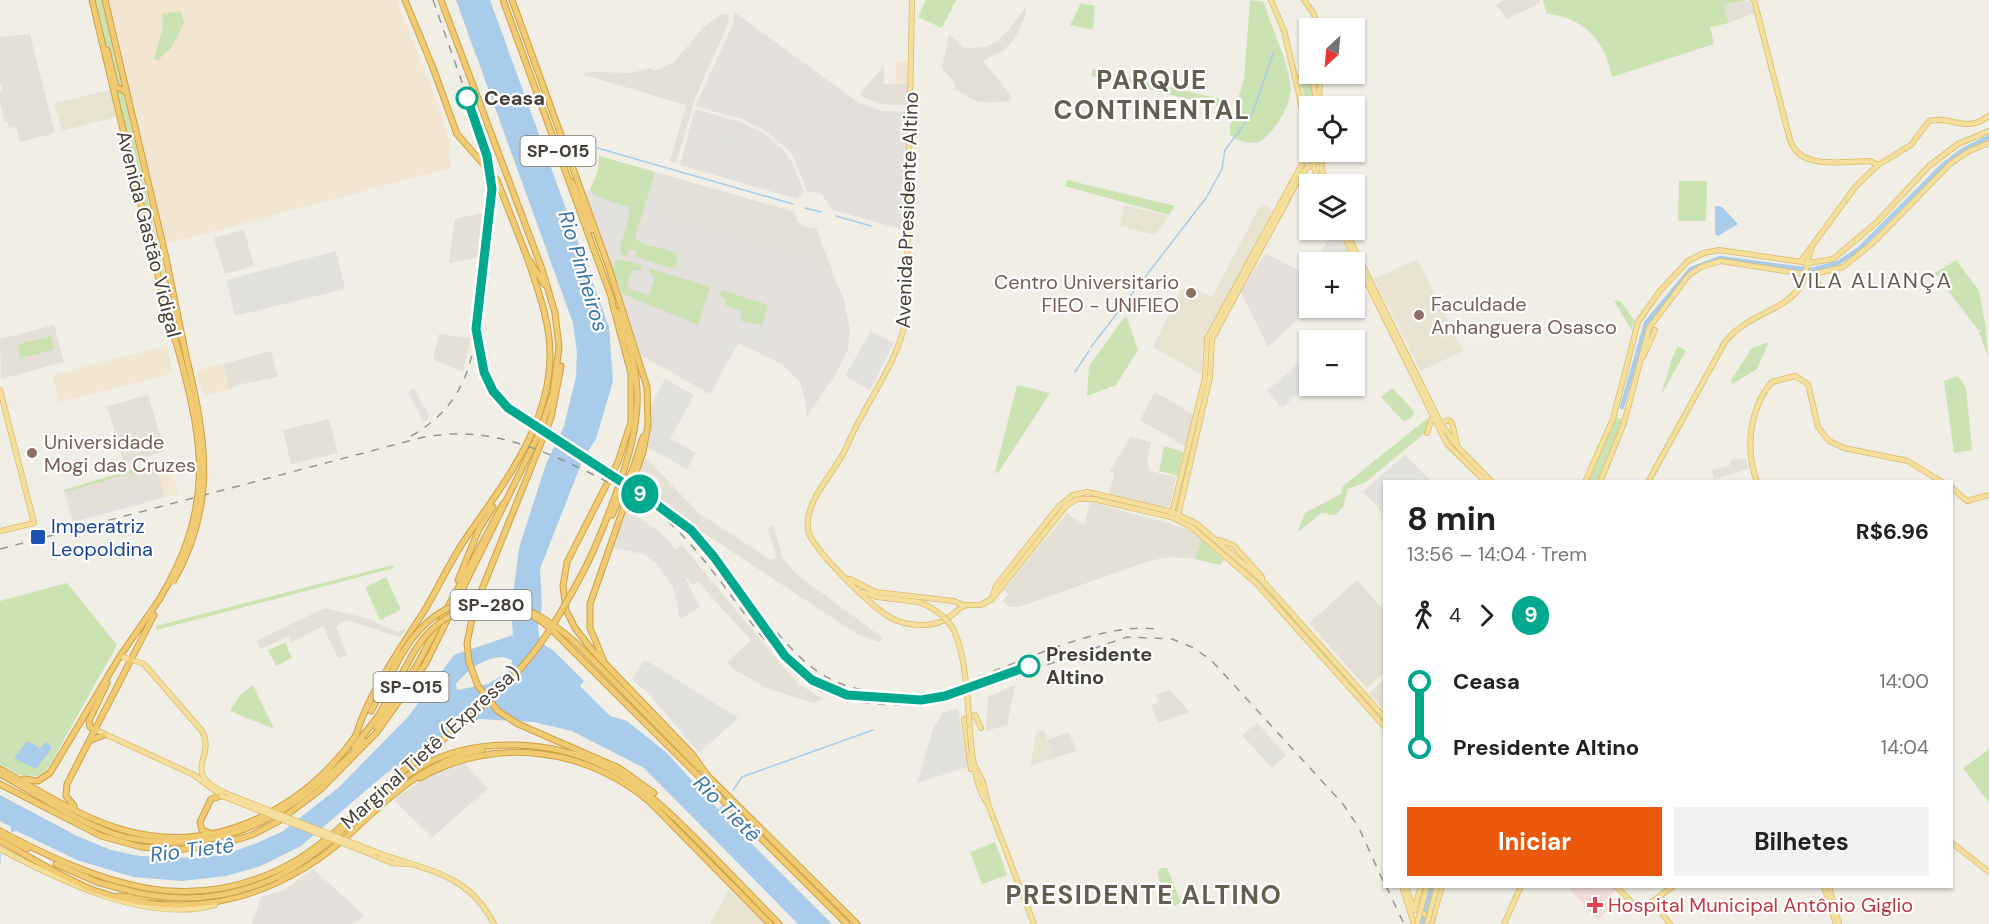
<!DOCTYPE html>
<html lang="pt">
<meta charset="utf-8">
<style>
body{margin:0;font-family:"DM Sans",sans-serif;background:#f2f2f2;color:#202124;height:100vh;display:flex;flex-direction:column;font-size:22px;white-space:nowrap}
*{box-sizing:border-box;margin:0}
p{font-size:20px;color:#757577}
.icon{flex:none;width:33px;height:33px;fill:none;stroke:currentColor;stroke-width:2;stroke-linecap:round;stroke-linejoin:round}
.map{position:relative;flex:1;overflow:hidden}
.details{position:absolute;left:1383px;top:480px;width:570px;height:408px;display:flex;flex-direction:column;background:#fff;border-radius:0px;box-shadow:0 2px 4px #0004}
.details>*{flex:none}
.badge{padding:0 12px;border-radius:20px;font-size:21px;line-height:39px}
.needle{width:39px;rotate:206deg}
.controls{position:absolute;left:1299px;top:18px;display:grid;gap:12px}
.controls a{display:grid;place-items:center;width:66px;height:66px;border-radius:0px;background:#fff;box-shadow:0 2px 4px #0004;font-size:30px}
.map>.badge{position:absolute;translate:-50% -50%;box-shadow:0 0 0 3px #fff}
.legs{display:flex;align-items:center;gap:9px;height:66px;padding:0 24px;font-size:20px}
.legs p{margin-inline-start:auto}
.overview{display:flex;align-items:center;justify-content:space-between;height:102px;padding:0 24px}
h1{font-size:33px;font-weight:700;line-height:45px}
.cta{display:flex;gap:12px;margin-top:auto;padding:12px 24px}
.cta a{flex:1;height:69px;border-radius:0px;background:#ea580c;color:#fff;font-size:24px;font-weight:700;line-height:69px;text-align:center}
.cta a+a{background:#f2f2f2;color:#202124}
ul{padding:0 24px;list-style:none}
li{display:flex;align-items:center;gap:21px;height:66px;font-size:22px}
li i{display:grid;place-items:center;width:9px;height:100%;margin:0 8px;background:currentColor}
li i::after{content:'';width:15px;height:15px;margin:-8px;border:4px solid;border-radius:50%;background:#fff}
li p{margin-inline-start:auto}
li:first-child i{background:linear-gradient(#0000 50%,currentColor 0)}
li:last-child i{background:linear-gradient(currentColor 50%,#0000 0)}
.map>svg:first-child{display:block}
</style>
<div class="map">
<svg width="1989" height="924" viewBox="0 0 1989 924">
<rect width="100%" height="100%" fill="#f1eee6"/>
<!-- residential -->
<g fill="#e5e0d5">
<path d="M1503,0H1539L1540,3L1507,19L1496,5Z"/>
<path d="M1750,0L1754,13L1729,23L1724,5Z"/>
<path d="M1025,8L1026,15L1015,38L1004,50L983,61L1012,97L1008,101L990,103L976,101L955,89L954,82L942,68L949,34L964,48L986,47L997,41L1009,29Z"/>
<path d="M726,14L729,18L727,26L696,96L676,163L670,161L686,105L581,74L594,72L631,73L650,68L655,71L673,63L702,29L719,15Z"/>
<path d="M30,34L55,133L20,142L16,127L9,128L8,123H5L0,104V91L3,90L0,83V37Z"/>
<path d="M884,65V84H909V105L879,104L859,95Z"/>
<path d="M666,175L795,212L797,221L804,227L816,228L836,281L823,267L805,256L655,213Z"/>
<path d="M485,212L480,257L449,263L455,219Z"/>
<path d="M244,230L254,266L225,274L214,238Z"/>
<path d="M54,325L64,362L1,379L0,339Z"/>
<path d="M439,334L471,338L463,372L433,359Z"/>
<path d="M271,351L278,377L237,385L229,390L223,364Z"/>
<path d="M1155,392L1194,415L1186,447L1140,420Z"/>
<path d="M148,395L165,451L124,464L107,406Z"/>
<path d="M329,419L338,453L291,464L283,430Z"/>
<path d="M1130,437L1151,442L1147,463L1150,471L1176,477L1170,505L1165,508L1109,495L1114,473L1110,471Z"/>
<path d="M644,456L699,513L771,560L777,557L768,530L773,525L783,558L795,573L883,638L879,642L857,634L632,486Z"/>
<path d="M1746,458L1749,469L1714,479L1712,470L1729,466L1731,460Z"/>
<path d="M155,463L165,497L73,522L64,490Z"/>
<path d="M1090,502L1189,529L1201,539L1195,559L1169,557L1149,561L1019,607H1010L1003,601L1008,594L1004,590L1067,513L1084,525Z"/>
<path d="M682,545L785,669L800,685L823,699L814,703L766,688L732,668L727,662L751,640L698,582L693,585L675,564L681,556L675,550Z"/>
<path d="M1357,580L1384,611V672L1367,688L1309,623Z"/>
<path d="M325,608L366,618L398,632L404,629L406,631L399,637L347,620L336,626L347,655L338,658L323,626L292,642L288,637L260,649L256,641Z"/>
<path d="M1384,679V710L1369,693Z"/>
<path d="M1015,685L1007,725L986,731L988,697Z"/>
<path d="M1170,690L1189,712L1158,723L1151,705L1159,702L1156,694Z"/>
<path d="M1257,723L1286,755L1272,768L1242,735Z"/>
<path d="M1069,732L1076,751L1054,758L1048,740Z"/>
</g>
<!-- commercial -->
<g fill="#f2e6d3">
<path d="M108,0H397L441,112L448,136L451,168L166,244Z"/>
<rect x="896" y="62" width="13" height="22"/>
<path d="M167,346L173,373L59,402L52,375Z"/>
<path d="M223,364L229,390L204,396L196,371Z"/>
<path d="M169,459L178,494L165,497L155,463Z"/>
</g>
<!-- industrial -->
<g fill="#e4e0db">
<path d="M733,11L859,103L882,111L906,112L908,116L905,228L900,229L833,210L821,193L807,191L792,154L768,132L742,119L695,106L729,33L734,20Z"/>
<path d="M695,109L740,122L764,133L785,152L794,166L804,192L797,199L680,165Z"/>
<path d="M599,156L666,175L656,213L805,256L821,266L836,281L844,300L850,330L848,350L833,379L806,417V403L799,381L782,364L738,343L710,394L637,353L582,194L590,190L598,171Z"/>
<path d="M1336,230L1354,262H1312Z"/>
<path d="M1265,253L1304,273L1310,266V308L1268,347L1241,292Z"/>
<path d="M626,509L661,533L682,556L675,565L683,574L700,607L680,619L673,587L658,565L644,554L611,548Z"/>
<path d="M464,763L488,789L432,837L395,801L396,797L438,771Z"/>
<path d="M313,869L365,916L351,924H252L261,897L285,890Z"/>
</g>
<!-- education -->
<g fill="#e9e3d1">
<path d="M110,90L116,117L62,131L54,103Z"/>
<path d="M1261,204L1273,210L1202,346V375L1153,347L1181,289L1194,288L1212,297Z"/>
<path d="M1124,205L1168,216L1155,235L1119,226Z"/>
<path d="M1417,259L1463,351L1421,371L1374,279Z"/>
<path d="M1044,730L1054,758L1030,766L1037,732Z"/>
<path d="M729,889L765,924H710Z"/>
</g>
<!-- medical -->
<path fill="#f1dedb" d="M1612,886L1616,890L1604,902L1609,908L1598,920L1569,889L1572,887Z"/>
<!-- green -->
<g fill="#cbe2b2">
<path d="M94,0H102L185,362L162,288Z"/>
<path d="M926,0H956L942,28L918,17Z"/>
<path d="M1250,0L1264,2C1269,24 1295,74 1290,95C1288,109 1277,125 1268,135C1257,148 1243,143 1230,135V126L1244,79Z"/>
<path d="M1543,0H1746L1724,5L1729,23L1710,27L1714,44L1612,77C1606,42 1584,17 1547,14Z"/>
<path d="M1081,3L1095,6L1093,30L1070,25Z"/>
<path d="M181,11L184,23L172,47L158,60L154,59L163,27L162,14Z"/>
<path d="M1093,69L1229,101L1227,108L1091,76Z"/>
<path d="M1308,76L1311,79L1315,106H1310L1309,125L1301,80Z"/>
<path d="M599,156L655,172L635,238C645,250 666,244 678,256L676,265L671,268L636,257L637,250H629L626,256L622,255L620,249L630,212C620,200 600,203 590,190L598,171Z"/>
<path d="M1067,180L1175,206L1169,215L1065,186Z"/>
<path d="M1679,181H1707L1706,221H1678Z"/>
<path d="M618,259L642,265L641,270L632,271L627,287L648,296L655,278L650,274L649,268L710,287L698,325L623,294L612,268Z"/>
<path d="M1956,260L1979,291L1986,329L1988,357L1979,332L1982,330H1978L1935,273Z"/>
<path d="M722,290L768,305L762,325L741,321L742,311L725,305L726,299L720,296Z"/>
<path d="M1614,300L1621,302L1635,321L1631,330Z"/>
<path d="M1126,315L1138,350L1116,385L1087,396L1089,366Z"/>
<path d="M51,336L55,349L20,358L17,345Z"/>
<path d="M1769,342L1757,369L1732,384L1731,380L1752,348Z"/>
<path d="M1678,346L1686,351L1661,395L1672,358Z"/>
<path d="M1958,376L1966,388L1972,450L1954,453L1944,381Z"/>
<path d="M1017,385L1050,393L998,473L995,472Z"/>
<path d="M1392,388L1414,411L1413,416L1404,422L1381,397Z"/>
<path d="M1428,418L1427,431L1366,482L1348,489L1343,507L1335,515L1321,513L1297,533L1305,513L1341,494L1343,486Z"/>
<path d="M1615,418H1621L1622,421L1597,481L1588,482Z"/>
<path d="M1164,446L1183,452L1178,476L1159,471Z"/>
<path d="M151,464L152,467L65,492L64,490Z"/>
<path d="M1201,539L1224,560L1220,565L1195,559Z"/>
<path d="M393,565L394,568L156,630V626Z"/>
<path d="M386,577L401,610L380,620L365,587Z"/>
<path d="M67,583L117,645L47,770L40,776L19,775L0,764V601Z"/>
<path d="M1264,586L1384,722V723L1263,587Z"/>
<path d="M285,643L292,658L276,666L268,650Z"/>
<path d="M253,685L274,729L230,711L240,695Z"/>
<path d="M1989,749V803L1963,768Z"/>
<path d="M995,842L1007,875L982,884L970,852Z"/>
<path d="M1161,868H1167L1181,902L1175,906L1170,905L1157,873Z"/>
</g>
<!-- parking -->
<g fill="#e3e1de">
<path d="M713,132L733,138L726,163L707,154Z"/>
<path d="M584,192L630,208L619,248L606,245L598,232Z"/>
<path d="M336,251L345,289L235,316L226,280Z"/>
<path d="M770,304L778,307L765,351L722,333L729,308L741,311L738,322L763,329Z"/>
<path d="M871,331L894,343L870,390L845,376Z"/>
<path d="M721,336L736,345L722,370L707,361Z"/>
<path d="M1309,354V383L1282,408L1267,391Z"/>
<path d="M665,379L694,395L670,439L696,453L687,469L647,447L651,405Z"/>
<path d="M414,388L430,417L424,422L408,393Z"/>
<path d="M1405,455L1431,481L1384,482V515L1363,491Z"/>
<path d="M135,491H137L141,504L73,522L70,511L72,510L74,518L121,503V501L136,496Z"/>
<path d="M645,660L652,664L738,718L699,753L649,694L631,679Z"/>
<path d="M958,708L968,767L917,783L933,729L943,713Z"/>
<path d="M1266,747L1271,752L1276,747L1283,755L1271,765L1260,753Z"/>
</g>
<!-- water -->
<g fill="#a8cce9" fill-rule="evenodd">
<path d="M456,0H490L609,327L613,381L596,439L583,459L540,569L542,605L538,627L540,642L554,651L584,681L580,686L610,716L627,721L667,753L729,821L832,924H798L644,768L572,731L533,722L479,719L436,739L384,775L301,846L261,866L226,876L182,881L133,877L77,860L17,831L11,832V827L0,821V795L77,836L111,850L139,856L197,858L225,854L255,844L283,831L338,788L408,717L454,655L513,635L511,611L519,548L546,464L564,426L576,377L577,353L573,323ZM503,657L512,660L511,670L488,684L457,690L456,684C469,669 483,658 503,657Z"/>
<path d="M1715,206L1722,207L1738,224L1718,236L1715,234Z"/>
<path d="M27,741L40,748L46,742L52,748L36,769L14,758Z"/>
</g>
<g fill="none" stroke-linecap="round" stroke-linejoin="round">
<!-- stream -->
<g stroke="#a8cce9" stroke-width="1.5">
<path d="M566,139L793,204"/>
<path d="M805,208L821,212"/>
<path d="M836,216L871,226"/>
<path d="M1091,347L1206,198L1222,169L1225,150L1252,114L1274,52"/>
<path d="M1075,372L1089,351"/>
<path d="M733,790L742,777L873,730"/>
<path d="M718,812L723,805"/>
<path d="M0,863V854"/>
</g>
<!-- river -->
<g stroke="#a8cce9" stroke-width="4.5">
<path d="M1622,407L1646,323L1691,269L1720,258L1811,270L1838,263L1859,249L1943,165L1963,150L1989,137"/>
<path d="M1422,924L1432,886"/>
</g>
<defs>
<g id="major">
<path d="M912,0L906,320C896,367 864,404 846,448C835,473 804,500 808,530C811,548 870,605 888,616C903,626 928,628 945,620C952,616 957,610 963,606"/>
<path d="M1271,0L1285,33"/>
<path d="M1304,0L1314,14L1317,28"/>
<path d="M1754,0L1790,140C1800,171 1844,161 1870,161L1878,165"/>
<path d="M1285,35L1301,103L1308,151L1320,184"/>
<path d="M1298,85L1302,75L1312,76L1317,106"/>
<path d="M1319,106L1320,74"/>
<path d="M1320,152L1324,184"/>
<path d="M1341,230L1447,444L1486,482"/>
<path d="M1345,230L1441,424L1458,447L1492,482"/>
<path d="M1801,261L1856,186L1878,165L1911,145L1929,121C1953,115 1964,134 1989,116"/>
<path d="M1810,275L1812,280L1818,283"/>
<path d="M1643,357L1655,330"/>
<path d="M0,390L34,523L0,531"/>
<path d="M1439,425L1448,420L1452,423L1457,444"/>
<path d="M1427,433L1432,418"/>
<path d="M1585,482L1613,419L1638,322L1659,292L1688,261L1704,253L1719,250L1809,263L1833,259L1876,223L1929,166L1958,144L1989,131"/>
<path d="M1600,482L1624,423L1649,328L1689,275L1701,267L1721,261L1810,275L1843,267L1874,242L1950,164L1969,151L1989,143"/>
<path d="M1648,482L1725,342C1746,315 1780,312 1797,291C1807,280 1806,260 1812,247"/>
<path d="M1757,482C1745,449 1749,409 1772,382L1795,376L1808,384L1818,427L1829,441L1844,448L1908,461L1942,482"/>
<path d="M1952,488L1967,501L1989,495"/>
<path d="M1172,513L1205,378L1207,339L1308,153"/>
<path d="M1178,516L1210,377L1212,339L1301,175L1308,167L1320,160"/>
<path d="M1219,540L1233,545L1262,577"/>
<path d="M850,579L875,592L954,601L965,606"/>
<path d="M863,592L877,597L919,602"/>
<path d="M992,598L996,586L1059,506L1073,495L1088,492L1172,512L1197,524L1262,580L1384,717"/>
<path d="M965,605H981L992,599L1066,506L1077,499H1093L1171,517L1190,526L1256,583L1384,726"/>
<path d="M120,656L144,664L202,731C217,758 177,773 230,795"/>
<path d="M96,730L194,775L222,796"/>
<path d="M972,753C975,771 977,789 988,804L983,782L973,763"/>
<path d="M971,769L964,719L975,715L981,728"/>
<path d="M988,804L1034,924"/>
<path d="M1952,843L1989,872"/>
<path d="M0,849C59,880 146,924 215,905"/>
<path d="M381,854C429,871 469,874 494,924"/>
<path d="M373,855L392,863L408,864"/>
<path d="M1402,886L1414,924"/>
<path d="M1406,886L1412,906L1433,920"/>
<path d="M1616,886L1640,911L1673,886"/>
<path d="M1824,886L1836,924"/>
<path d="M1829,886L1839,924"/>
<path d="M1654,903L1670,924"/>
<path d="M1414,910L1421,886"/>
<path d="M1431,924L1442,886"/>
<path d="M1504,924L1521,886"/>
</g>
<g id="highway">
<path d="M92,0L166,309L178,349"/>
<path d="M105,0L166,258L185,351"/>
<path d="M405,0L433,68"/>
<path d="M503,0L613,302"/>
<path d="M512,0L608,265L647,387L648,425L643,452L590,604V628L603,659"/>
<path d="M107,50L116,87L125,91"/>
<path d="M572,182L591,230"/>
<path d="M530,261L544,284"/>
<path d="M612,302L631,373V422L618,462L567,562L563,586L566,610L575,628L592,650L692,754L707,775L857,924"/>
<path d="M561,366L551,418L474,609L467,643L469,662L478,686L498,711L518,724L619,768L654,793"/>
<path d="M612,515L633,469L643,437"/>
<path d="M583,572C597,546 607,518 617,491C642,421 646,380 617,311"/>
<path d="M458,580L479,529L493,507"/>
<path d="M572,650L847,924"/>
<path d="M587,654L699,768"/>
<path d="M371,711L403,652"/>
<path d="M376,727L417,665L503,504"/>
<path d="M96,730L90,727L89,721L107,683"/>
<path d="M356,735C370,690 401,648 426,608C439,586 450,562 464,541C503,484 550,427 550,354C550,320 537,288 527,257"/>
<path d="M91,740L104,735"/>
<path d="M354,747L379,715L414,652"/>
<path d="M0,769C40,791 82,819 127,831C217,855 305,808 357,734"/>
<path d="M0,774C35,793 71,818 109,832C126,839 145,841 163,842C246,847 309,799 364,741"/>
<path d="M420,778C495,736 583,747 649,801L770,924"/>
<path d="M24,779L38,781L50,773L120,656L159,600"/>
<path d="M0,784L101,836L141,847L176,850L222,844L252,835L279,821L321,789L377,732L426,663L539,434L553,393L559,347L555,313L542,269L441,0"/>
<path d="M74,806L66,796L67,784L154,615"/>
<path d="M0,831C97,882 192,922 297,860C334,837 365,804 398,775"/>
<path d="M210,833L202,830L200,822L211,799L221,796"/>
<path d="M0,835L27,849"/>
<path d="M0,841C31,857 61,877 93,890C189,924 280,898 353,831C392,794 427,761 482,750"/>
<path d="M56,864L97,882L119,888"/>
<path d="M277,877C332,849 366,802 417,769C447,750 482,744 517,745C602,748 647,789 703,846C728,872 754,898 779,924"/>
<path d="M119,896L167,898"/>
</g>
</defs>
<!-- major casing -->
<use href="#major" stroke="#d8bc6d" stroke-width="6"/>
<!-- highway casing -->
<use href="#highway" stroke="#cfa043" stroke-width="7"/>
<!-- major -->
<use href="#major" stroke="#f5df9c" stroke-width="4.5"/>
<!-- highway -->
<use href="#highway" stroke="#f1cb72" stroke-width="5"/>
<!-- rail -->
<g stroke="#959595" stroke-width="1.5" stroke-dasharray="8 8" stroke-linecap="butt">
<path d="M433,0L482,139L491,179L476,329C477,409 550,437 608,474"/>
<path d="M411,436C448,415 467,386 474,344"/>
<path d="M672,515L703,543L735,586"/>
<path d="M0,549L424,437C485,426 534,446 588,472C616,486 642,500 665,519C684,535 699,554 714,573C741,607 779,667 815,688C847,706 905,708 940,702L1127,637L1172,639L1194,648L1212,661L1343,804L1359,828L1384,883"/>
<path d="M733,580L759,616"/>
<path d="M756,608C797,655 817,687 883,693C906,695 926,695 948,689C1005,669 1099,621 1157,629"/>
<path d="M1386,886L1404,924"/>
</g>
<defs>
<g id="major-bridge">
<path d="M919,602C932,607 944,615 952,627C968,654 968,720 972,753"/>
<path d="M230,795L381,854"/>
<path d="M222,796L373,855"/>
<path d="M1417,924L1427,886"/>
<path d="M1427,924L1437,886"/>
</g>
<g id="highway-bridge">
<path d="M433,68L457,134L497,180L527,257"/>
<path d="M173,582C219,502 205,435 185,351"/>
<path d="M159,600C214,508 205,447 178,349"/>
<path d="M403,652C453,571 531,595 587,654"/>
<path d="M414,652C438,612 484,592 529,614C546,622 559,637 572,650"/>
<path d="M398,775C440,742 484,709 520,669C546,640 565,606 583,572"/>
<path d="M119,888C173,904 226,901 277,877"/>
</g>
</defs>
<!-- major-bridge casing -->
<use href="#major-bridge" stroke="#d8bc6d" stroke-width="6" stroke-linecap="butt"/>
<!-- highway-bridge casing -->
<use href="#highway-bridge" stroke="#cfa043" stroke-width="7" stroke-linecap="butt"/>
<!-- major-bridge -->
<use href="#major-bridge" stroke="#f5df9c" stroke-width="4.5"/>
<!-- highway-bridge -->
<use href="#highway-bridge" stroke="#f1cb72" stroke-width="5"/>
</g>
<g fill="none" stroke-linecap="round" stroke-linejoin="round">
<defs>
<path id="line-1" d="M467,98L487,156L492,189L476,329L484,372L493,391L508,408L657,505L691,530L714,557L785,656L812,680L847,695L921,700L945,696L1029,666"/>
</defs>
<!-- line-1 casing -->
<use href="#line-1" stroke="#fff" stroke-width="14"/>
<!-- line-1 -->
<use href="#line-1" stroke="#00a88e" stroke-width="9"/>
</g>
<!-- markers -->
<g fill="#fff" stroke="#00a88e" stroke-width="3">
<circle cx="467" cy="98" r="10"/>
<circle cx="1029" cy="666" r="10"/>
</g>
<g fill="#8d6e63" stroke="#fff" stroke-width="2">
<circle cx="1191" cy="293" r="6"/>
<circle cx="1419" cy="315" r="6"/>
<circle cx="32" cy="453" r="6"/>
</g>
<rect fill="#1a4fb4" stroke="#fff" stroke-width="2" x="30" y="529" width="16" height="16" rx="3"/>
<path fill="#e0444e" stroke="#fff" stroke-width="2" d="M1592 896h6v6h6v6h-6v6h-6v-6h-6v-6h6z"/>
<g text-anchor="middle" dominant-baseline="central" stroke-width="4.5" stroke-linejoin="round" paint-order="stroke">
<!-- shield labels -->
<g fill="#fff" stroke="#7c7972" stroke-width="1.5">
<rect x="520.5" y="136" width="75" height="30" rx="4.5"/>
<rect x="450.5" y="590" width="81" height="30" rx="4.5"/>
<rect x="373.5" y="672" width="75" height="30" rx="4.5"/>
</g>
<g font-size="18" font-weight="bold" fill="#443f36">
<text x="558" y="151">SP-015</text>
<text x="491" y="605">SP-280</text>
<text x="411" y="687">SP-015</text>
</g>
<!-- stop labels -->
<g font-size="20" font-weight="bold" fill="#443f36" stroke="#fff" text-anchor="start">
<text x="484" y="98">Ceasa</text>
<text x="1046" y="654">Presidente<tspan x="1046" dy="23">Altino</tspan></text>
</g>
<!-- street labels -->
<g font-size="20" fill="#443f36" stroke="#fff">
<text transform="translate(907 210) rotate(-88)">Avenida Presidente Altino</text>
<text transform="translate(149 234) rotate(76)">Avenida Gastão Vidigal</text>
<text transform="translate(430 747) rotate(-42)">Marginal Tietê (Expressa)</text>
</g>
<!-- education labels -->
<g font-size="20" fill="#785e54" stroke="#fff" text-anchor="start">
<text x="1179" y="282" text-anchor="end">Centro Universitario<tspan x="1179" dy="23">FIEO - UNIFIEO</tspan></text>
<text x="1431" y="304">Faculdade<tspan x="1431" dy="23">Anhanguera Osasco</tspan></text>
<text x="44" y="442">Universidade<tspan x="44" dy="23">Mogi das Cruzes</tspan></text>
</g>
<!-- transit labels -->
<g font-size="20" fill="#164399" stroke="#fff" text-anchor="start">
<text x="51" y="526">Imperatriz<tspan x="51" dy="23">Leopoldina</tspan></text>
</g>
<!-- health labels -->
<g font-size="20" fill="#be3a42" stroke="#fff" text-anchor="start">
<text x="1608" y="905">Hospital Municipal Antônio Giglio</text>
</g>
<!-- water labels -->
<g font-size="21" font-style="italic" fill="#3974a5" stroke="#fff">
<text transform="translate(583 271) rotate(73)">Rio Pinheiros</text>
<text transform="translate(727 809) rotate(45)">Rio Tietê</text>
<text transform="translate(192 850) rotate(-7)">Rio Tietê</text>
</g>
<!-- quarter labels -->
<g font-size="22" letter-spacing="1.5" fill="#655d4e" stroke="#fff">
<text x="1872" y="280">VILA ALIANÇA</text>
</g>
<!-- district labels -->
<g font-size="26" font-weight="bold" letter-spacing="1.5" fill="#655d4e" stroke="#fff">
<text x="1152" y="80">PARQUE<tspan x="1152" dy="30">CONTINENTAL</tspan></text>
<text x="1144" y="895">PRESIDENTE ALTINO</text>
</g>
</g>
</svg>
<div class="controls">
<a><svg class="needle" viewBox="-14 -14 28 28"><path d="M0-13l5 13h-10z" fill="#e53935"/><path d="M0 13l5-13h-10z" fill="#757577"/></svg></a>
<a><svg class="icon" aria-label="locate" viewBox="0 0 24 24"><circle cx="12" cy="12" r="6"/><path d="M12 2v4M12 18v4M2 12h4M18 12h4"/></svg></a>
<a><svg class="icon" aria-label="layers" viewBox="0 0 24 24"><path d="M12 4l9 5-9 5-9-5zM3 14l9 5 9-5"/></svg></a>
<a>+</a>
<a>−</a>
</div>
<b class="badge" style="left:640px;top:494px;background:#00a88e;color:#fff">9</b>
<section class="details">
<div class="overview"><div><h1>8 min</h1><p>13:56 – 14:04 · Trem</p></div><b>R$6.96</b></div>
<div class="legs"><svg class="icon" aria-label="walk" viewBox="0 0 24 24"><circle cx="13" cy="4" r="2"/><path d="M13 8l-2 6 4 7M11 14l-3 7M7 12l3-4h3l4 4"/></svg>4<svg class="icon" aria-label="forward" viewBox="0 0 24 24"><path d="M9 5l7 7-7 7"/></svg><b class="badge" style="background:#00a88e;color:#fff">9</b></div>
<ul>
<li><i style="color:#00a88e"></i><b>Ceasa</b><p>14:00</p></li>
<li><i style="color:#00a88e"></i><b>Presidente Altino</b><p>14:04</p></li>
</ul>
<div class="cta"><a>Iniciar</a><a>Bilhetes</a></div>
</section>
</div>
